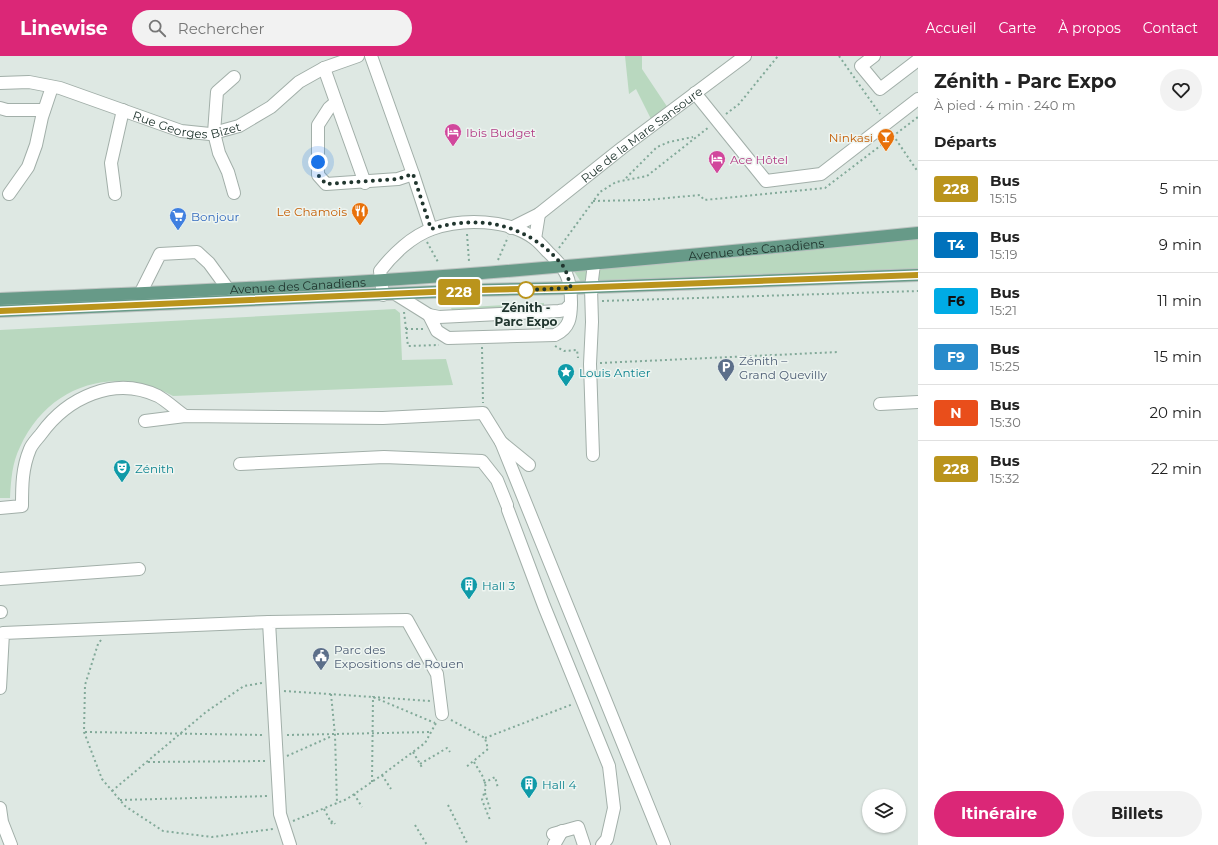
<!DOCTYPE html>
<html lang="fr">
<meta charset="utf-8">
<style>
body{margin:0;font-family:Montserrat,sans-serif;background:#f2f2f2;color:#222;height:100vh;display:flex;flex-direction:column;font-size:15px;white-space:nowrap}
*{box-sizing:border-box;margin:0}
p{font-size:13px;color:#767676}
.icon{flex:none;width:22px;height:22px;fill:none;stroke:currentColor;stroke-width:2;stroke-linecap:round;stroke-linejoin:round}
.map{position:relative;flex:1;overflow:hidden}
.side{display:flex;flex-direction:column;background:#fff;width:300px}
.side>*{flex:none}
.badge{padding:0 8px;border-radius:3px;font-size:14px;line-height:26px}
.tools{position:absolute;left:862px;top:733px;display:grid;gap:8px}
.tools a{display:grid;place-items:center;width:44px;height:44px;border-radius:50%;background:#fff;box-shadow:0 1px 3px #0004;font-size:20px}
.you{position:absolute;width:20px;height:20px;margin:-10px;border:3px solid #fff;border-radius:50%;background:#1a73e8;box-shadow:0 0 0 6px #1a73e833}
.map>.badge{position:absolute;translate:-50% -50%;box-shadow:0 0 0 2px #fff}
h2{padding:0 16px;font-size:15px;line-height:36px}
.round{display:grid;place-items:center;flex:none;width:42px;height:42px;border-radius:21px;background:#f2f2f2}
.headline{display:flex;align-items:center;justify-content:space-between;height:68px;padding:0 16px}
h1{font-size:19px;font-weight:700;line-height:30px}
.button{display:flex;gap:8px;margin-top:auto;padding:8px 16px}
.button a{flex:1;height:46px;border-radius:24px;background:#db2777;color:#fff;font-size:16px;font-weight:700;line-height:46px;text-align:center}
.button a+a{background:#f2f2f2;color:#222}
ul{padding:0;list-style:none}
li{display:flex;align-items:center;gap:12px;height:56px;padding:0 16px;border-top:1px solid #e0e0e0}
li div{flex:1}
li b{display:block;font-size:15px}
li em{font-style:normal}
li .badge{min-width:44px;font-weight:700;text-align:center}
header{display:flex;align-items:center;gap:24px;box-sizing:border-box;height:56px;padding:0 20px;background:#db2777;color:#fff}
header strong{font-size:19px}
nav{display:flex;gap:22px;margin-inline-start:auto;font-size:14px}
.search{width:280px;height:36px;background:#f2f2f2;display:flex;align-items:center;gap:10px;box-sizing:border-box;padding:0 14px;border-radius:22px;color:#767676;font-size:15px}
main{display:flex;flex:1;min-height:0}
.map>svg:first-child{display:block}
</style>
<header>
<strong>Linewise</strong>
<div class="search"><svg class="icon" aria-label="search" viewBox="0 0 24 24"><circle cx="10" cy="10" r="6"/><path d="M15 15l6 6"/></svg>Rechercher</div>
<nav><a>Accueil</a><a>Carte</a><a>À propos</a><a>Contact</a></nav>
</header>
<main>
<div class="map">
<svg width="918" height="789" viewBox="0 0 918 789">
<rect width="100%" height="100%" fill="#dee8e3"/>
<!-- green -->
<g fill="#b9d8bf">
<path d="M625,0H642V13L668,52L651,63L636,33L629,38Z"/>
<path d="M918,177V214L595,226L598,214L603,212Z"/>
<path d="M589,209L587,226H581L572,212Z"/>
<path d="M544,247V251L452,254L451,252Z"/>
<path d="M395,253L400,257L402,304L446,303L453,329L173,340C114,308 48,329 20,391C12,407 11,424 10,442H0V274Z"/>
</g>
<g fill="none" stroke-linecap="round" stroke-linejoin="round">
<defs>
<g id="minor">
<path d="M371,0L413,118L431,173"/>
<path d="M874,0L861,10L880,33L918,4"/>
<path d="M324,12L336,46L329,52L318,69V119L326,128L398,123L413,118"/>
<path id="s1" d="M0,27L29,26L60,32L181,75L210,78L239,70L271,51L299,26L324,12L358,0"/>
<path d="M695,37L766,125L821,118L918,43"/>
<path d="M336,46L365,127"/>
<path d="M0,52L7,54H44"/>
<path d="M234,137L228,116L219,97L214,77L217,36L234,21"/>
<path d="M9,138L28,111L36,89L42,61L52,31"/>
<path d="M115,138L111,107L123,54"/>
<path id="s2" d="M511,172L539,158L622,92L745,0"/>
<path d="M535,183L539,158"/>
<path d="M140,238L160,198L197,196L209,207L228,233"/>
<path d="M383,239L380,215C393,198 412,180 432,173C462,162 509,163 535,183C540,187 544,192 548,196C566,213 571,222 571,246C571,261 570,272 555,279L448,282L437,275L429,259"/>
<path d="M397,239L429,259L439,261L559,255L565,254L571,248"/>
<path d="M880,348L918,346"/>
<path d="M145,365L185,360L383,362L483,357L501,386L529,409"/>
<path d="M501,386L664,789"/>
<path d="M593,399L590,308L592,266L591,232L594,208"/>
<path d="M240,408L384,401L482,405L497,424L507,449"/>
<path d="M0,452L22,450C22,430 22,412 30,393C32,388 37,383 41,378C67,342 114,319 158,340C167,345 176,354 185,360"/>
<path d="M508,454L544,550L609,710L614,752L607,783L602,789"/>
<path d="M0,523L139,513"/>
<path d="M0,556H1"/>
<path d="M0,632L3,577L269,566"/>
<path d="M0,752L2,766L11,789"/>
<path d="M553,778L578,771L584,789"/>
<path d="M290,789L280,758L269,566L407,564L437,618L442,658"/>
<path d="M554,789L562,775"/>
</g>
<g id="major">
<path id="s3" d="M0,243C157,237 314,230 471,218C620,206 769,192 918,177"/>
<path d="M0,255L478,234L571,232L918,219"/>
</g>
</defs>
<!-- minor casing -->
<use href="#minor" stroke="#a2afa9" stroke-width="14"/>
<!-- major casing -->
<use href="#major" stroke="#bcc3c1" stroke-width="14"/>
<!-- path -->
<g stroke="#82a999" stroke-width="2" stroke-dasharray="2 3" stroke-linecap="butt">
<path d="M839,0L880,58"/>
<path d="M726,58L739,48L778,0"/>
<path d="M893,79L918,116"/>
<path d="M626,122L657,91L669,86L693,81"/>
<path d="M593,145L646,144L700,139L704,144L825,132L918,61"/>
<path d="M467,178L469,205"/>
<path d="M427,186L438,206"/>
<path d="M559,192L600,136L616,126L647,120L709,71"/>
<path d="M498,204L508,181"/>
<path d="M602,245L918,235"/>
<path d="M404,256L408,290L439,289"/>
<path d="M406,273H423"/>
<path d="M555,290L564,295L577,294L578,302"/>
<path d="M482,291L483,347"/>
<path d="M600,307L839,296"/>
<path d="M101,584L98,588L85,629L84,676L102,723L125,750L163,775L212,781L273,773"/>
<path d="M284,635L373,641L435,667"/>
<path d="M331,638L335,679L337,748"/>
<path d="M451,664L485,682L488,693L465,712"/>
<path d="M85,676L264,679"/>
<path d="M287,679L431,676"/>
<path d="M485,682L573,648"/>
<path d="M413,696L423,713"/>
<path d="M287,700L332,680"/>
<path d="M148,706L266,705"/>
<path d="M474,706L483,721L486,731L482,744L490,764H489"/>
<path d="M420,708L447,692L450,696"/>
<path d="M382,719L391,733"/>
<path d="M372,726L373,641L430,645"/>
<path d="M484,727L495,721L498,732"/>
<path d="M112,735L206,656L244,630L262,627"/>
<path d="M485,737L490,753"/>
<path d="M354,738L362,751"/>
<path d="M120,744L269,740"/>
<path d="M448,749L468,789"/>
<path d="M324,753L333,770"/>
<path d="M293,765L347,743L382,719L425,687L436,667"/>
<path d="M331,766L333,765L335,768"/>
<path d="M415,769L427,789"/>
</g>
<!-- minor -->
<use href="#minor" stroke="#fff" stroke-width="12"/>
<!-- major -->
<use href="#major" stroke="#679a88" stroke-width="12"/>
</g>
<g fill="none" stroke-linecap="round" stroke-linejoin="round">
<defs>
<path id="line" d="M0,255L478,234L571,232L918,219"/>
</defs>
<!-- line casing -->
<use href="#line" stroke="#fff" stroke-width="9"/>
<!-- line -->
<use href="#line" stroke="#ba941c" stroke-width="6"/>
<!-- walk -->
<path stroke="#21362f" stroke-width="4" stroke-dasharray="0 7.2" d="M318,106V119L326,128L398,123L413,118L431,173C480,158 529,168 563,210C567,215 569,226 571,232L526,234"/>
</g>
<!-- icons -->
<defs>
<symbol id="hotel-pin" viewBox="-11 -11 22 30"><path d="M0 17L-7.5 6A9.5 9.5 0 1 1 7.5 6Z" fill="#d1479c" stroke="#eef5f1"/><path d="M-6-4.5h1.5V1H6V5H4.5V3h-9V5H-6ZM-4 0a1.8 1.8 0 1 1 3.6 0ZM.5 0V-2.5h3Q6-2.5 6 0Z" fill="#fff"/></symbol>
<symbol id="bar-pin" viewBox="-11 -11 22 30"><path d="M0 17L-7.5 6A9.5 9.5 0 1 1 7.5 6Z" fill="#e8710a" stroke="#eef5f1"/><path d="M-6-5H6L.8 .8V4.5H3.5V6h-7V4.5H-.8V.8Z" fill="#fff"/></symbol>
<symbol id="restaurant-pin" viewBox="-11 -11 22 30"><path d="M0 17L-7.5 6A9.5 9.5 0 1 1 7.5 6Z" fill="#e8710a" stroke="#eef5f1"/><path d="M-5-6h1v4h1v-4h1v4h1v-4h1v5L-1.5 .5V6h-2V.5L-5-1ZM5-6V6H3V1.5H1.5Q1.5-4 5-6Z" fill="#fff"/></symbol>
<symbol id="supermarket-pin" viewBox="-11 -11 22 30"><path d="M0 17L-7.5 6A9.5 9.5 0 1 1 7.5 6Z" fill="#3f7fe0" stroke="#eef5f1"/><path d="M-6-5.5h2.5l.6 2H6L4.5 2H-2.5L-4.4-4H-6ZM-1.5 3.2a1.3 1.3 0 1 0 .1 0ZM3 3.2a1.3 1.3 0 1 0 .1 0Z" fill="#fff"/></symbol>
<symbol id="parking-pin" viewBox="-11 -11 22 30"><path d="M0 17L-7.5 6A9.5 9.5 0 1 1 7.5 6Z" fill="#5c6f8a" stroke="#eef5f1"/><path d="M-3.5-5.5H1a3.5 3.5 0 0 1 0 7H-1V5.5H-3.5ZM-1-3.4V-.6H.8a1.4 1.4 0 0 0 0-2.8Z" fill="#fff"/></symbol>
<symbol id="sight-pin" viewBox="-11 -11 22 30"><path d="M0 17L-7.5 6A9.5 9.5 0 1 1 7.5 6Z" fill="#0f9aa8" stroke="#eef5f1"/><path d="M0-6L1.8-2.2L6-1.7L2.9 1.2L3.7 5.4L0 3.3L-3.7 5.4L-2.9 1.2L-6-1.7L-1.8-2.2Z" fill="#fff"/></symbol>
<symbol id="theatre-pin" viewBox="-11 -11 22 30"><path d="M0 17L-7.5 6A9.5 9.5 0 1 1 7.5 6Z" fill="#0f9aa8" stroke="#eef5f1"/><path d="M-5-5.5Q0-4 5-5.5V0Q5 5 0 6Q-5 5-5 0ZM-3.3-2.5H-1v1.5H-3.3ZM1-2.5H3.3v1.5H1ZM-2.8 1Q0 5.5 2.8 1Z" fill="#fff"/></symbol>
<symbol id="building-pin" viewBox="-11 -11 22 30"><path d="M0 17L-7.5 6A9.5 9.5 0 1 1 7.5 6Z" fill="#0f9aa8" stroke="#eef5f1"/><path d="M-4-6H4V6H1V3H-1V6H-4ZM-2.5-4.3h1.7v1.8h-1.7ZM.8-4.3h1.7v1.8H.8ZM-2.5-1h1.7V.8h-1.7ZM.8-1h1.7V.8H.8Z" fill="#fff"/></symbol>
<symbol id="civic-pin" viewBox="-11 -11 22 30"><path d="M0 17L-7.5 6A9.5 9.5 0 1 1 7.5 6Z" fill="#5c6f8a" stroke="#eef5f1"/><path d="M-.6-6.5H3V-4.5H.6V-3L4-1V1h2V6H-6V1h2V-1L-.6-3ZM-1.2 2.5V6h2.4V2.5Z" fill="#fff"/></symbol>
</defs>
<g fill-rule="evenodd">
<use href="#hotel-pin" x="443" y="66" width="20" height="27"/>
<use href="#bar-pin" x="876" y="71" width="20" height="27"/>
<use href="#hotel-pin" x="707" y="93" width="20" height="27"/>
<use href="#restaurant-pin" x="350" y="145" width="20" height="27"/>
<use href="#supermarket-pin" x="168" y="150" width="20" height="27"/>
<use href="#parking-pin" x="716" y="301" width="20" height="27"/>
<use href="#sight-pin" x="556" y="306" width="20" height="27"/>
<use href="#theatre-pin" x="112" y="402" width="20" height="27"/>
<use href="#building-pin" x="459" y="519" width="20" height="27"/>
<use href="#civic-pin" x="311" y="590" width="20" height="27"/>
<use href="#building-pin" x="519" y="718" width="20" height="27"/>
</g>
<!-- markers -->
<circle fill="#fff" stroke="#ba941c" stroke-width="2" cx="526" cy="234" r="8"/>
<g text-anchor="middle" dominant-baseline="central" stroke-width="3" stroke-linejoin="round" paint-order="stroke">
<!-- street labels -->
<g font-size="12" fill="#21362f" stroke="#eef5f1">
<text stroke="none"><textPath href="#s1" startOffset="194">Rue Georges Bizet</textPath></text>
<text stroke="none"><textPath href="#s2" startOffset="161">Rue de la Mare Sansoure</textPath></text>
<text stroke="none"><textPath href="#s3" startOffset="758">Avenue des Canadiens</textPath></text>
<text stroke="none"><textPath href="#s3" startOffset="298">Avenue des Canadiens</textPath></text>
</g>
<!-- hotel labels -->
<g font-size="12" fill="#b23c85" stroke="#eef5f1" text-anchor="start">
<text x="466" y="76">Ibis Budget</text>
<text x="730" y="103">Ace Hôtel</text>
</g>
<!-- food labels -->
<g font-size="12" fill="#c56008" stroke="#eef5f1" text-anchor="end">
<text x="873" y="81">Ninkasi</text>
<text x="347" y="155">Le Chamois</text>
</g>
<!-- shop labels -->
<g font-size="12" fill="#366cbe" stroke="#eef5f1" text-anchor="start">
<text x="191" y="160">Bonjour</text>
</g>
<!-- stop labels -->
<g font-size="12" font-weight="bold" fill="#21362f" stroke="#eef5f1">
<text x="526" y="251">Zénith -<tspan x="526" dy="14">Parc Expo</tspan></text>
</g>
<!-- service labels -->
<g font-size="12" fill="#4e5e75" stroke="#eef5f1" text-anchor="start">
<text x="739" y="304">Zénith –<tspan x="739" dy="14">Grand Quevilly</tspan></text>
<text x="334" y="593">Parc des<tspan x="334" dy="14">Expositions de Rouen</tspan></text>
</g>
<!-- culture labels -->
<g font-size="12" fill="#0d838f" stroke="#eef5f1" text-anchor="start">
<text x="579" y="316">Louis Antier</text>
<text x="135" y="412">Zénith</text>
<text x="482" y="529">Hall 3</text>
<text x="542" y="728">Hall 4</text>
</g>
</g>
</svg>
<div class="tools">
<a><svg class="icon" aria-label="layers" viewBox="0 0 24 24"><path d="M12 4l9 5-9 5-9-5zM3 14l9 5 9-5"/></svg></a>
</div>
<div class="you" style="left:318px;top:106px"></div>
<b class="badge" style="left:459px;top:236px;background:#ba941c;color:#fff">228</b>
</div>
<section class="side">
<div class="headline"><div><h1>Zénith - Parc Expo</h1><p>À pied · 4 min · 240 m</p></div><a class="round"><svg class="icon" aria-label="heart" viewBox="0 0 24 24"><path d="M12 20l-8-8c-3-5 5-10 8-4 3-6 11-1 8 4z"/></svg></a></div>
<h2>Départs</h2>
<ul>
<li><span class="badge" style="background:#ba941c;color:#fff">228</span><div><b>Bus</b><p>15:15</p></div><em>5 min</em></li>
<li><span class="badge" style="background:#0072bc;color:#fff">T4</span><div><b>Bus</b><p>15:19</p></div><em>9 min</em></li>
<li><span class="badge" style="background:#00abe5;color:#111">F6</span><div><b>Bus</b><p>15:21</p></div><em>11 min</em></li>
<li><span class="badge" style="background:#288bcb;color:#fff">F9</span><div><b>Bus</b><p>15:25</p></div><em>15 min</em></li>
<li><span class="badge" style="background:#e94e1b;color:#fff">N</span><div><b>Bus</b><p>15:30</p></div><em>20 min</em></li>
<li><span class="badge" style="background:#ba941c;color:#fff">228</span><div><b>Bus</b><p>15:32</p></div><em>22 min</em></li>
</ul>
<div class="button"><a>Itinéraire</a><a>Billets</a></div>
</section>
</main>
